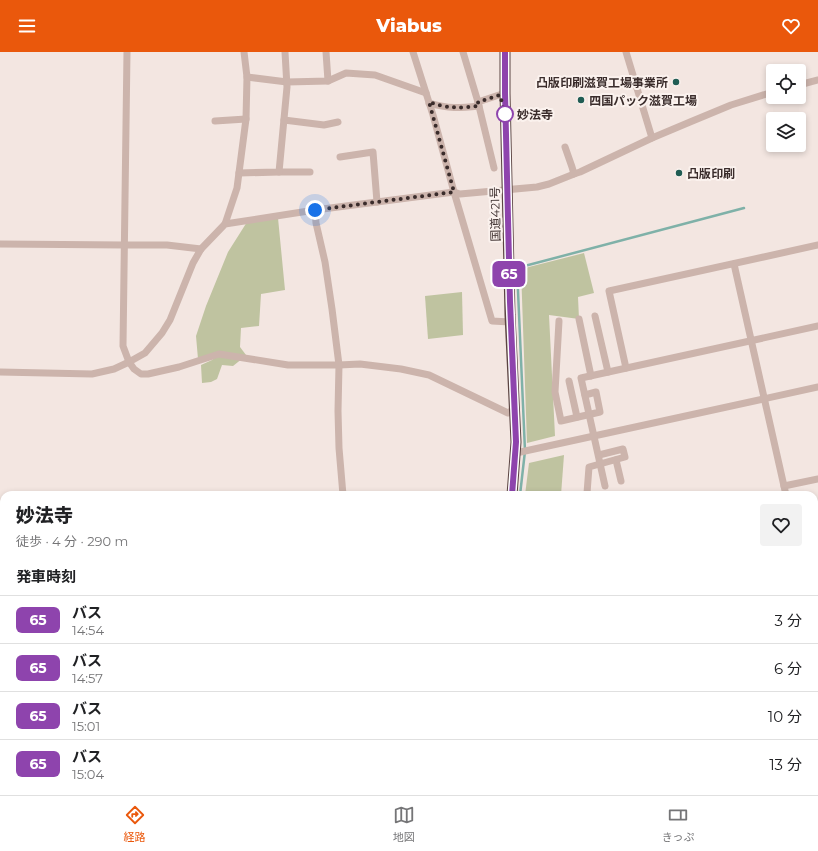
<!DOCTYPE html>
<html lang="ja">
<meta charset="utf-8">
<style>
body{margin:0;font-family:Montserrat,"Noto Sans JP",sans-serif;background:#f2f2f2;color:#202124;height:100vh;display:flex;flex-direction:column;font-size:15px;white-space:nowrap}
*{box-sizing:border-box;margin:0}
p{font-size:13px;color:#757577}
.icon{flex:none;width:22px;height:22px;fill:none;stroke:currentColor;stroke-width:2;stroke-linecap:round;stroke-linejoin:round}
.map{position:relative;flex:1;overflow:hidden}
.side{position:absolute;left:0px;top:439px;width:818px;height:304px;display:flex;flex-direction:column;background:#fff;border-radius:12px 12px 0 0;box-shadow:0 2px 6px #0003}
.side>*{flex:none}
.badge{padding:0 8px;border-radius:6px;font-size:14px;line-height:26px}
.controls{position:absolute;left:766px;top:12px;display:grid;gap:8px}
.controls a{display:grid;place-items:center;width:40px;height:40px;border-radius:4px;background:#fff;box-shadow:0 2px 6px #0003;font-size:20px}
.you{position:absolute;width:20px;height:20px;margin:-10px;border:3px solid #fff;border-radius:50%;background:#1a73e8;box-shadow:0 0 0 6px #1a73e833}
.map>.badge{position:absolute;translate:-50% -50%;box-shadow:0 0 0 2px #fff}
h2{padding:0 16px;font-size:15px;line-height:36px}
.round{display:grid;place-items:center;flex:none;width:42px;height:42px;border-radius:4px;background:#f2f2f2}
.overview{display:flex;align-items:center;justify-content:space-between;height:68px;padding:0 16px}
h1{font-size:19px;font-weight:800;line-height:30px}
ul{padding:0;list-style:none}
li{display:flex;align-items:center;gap:12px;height:48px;padding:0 16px;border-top:1px solid #e0e0e0}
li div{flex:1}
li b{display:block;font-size:15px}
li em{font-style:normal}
li .badge{min-width:44px;font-weight:700;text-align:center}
header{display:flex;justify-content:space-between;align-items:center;height:52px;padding:0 16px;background:#ea580c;color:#fff;font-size:18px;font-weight:800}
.menu{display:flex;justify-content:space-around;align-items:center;height:56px;border-top:1px solid #e0e0e0;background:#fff;font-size:11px;color:#757577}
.menu a{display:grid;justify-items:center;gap:2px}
.menu .current{color:#ea580c}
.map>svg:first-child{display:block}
</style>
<header><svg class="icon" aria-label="menu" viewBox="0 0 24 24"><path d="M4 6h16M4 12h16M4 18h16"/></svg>Viabus<svg class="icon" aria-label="heart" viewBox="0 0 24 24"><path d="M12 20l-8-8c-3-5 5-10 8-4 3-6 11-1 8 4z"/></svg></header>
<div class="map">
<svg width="818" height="743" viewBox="0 0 818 743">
<rect width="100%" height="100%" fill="#f3e6e1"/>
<!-- green -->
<g fill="#bfc3a0">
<path d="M278,166L285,238L261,242L259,274L241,276L240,295L246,303L198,307L196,284L206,254L228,200L247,170Z"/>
<path d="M584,201L594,241L578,245L579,267L549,263L555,384L527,391L521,217Z"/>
<path d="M462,240L463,283L428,287L425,244Z"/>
<path d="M219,302L243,306L233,314L222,313L217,327L211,330L202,331L201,313L212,308Z"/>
<path d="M564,403L561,443H525L529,411Z"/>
<path d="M818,540V579L814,576V542Z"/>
<path d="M209,739H234L233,743H208Z"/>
<path d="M237,739H301V743H236Z"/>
<path d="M304,739H368L370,743H304Z"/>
</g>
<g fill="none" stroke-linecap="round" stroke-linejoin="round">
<!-- stream -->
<path stroke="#7fb1a8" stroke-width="2.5" d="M520,443L525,399L517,216L744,156"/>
<!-- minor -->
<g stroke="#ccb4ac" stroke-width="7">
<path d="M127,0L123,294L129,310L134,317L141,322H148L179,315L219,302L288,313H339L360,312L401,317L429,323L508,361L514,357"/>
<path d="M326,0L328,29"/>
<path d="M413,0L433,63L454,140L492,269L510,270"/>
<path d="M463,0L478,50L494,116"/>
<path d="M626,0L652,86"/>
<path d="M247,25L287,30L328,29L346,21L375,23L426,41"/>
<path d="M799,33L818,28"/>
<path d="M478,50L505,41"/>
<path d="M429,51C449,57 459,56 479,54"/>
<path d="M284,68L324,73L338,70"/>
<path d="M215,69L246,67"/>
<path d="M565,95L572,115L574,122"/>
<path d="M340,105L373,100L377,150"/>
<path d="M279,120H310"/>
<path d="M239,121L279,120L287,35L285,0"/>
<path d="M315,158L316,171L325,210L332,257L339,313L338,359L339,396L343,443"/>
<path d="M225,172L237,136L246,67L247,25L244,0"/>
<path d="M0,192L124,193H167L201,197"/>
<path d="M734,212L786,443"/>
<path d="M595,264L608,320"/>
<path d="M579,267L591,324"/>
<path d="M559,269L555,340L561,369L600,360L596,340L585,343"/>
<path d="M626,316L609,239L818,193"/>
<path d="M0,320L92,322L114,317L129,310L145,301L162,281L170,268L193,211L201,197L225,172L315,158L454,140L460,142L537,135L549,132L574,122L580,120L652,86L690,70L731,53L773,40"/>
<path d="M569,329L577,365"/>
<path d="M516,401L818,335"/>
<path d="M616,408L621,429"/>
<path d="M605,434L581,326L818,274"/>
<path d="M784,434L818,427"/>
<path d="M587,441L589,415L625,405L623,397L599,403"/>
<path d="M814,473L818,472"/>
<path d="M814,521L817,525L814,528"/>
<path d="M814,587L818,591"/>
<path d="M814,607L818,603"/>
<path d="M0,718L4,716"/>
<path d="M814,727L818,732"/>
<path d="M146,739L148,743"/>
<path d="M736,739L739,743"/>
<path d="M428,743L443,739"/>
<path d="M540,743L541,739"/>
<path d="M560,743L562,739"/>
<path d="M573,743L574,739"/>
<path d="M663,743L665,739"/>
</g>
<!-- highway -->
<g stroke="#5b4442" stroke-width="11">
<path d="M505,0V41L510,263L516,390L512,443"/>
<path d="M466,743V739"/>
</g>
</g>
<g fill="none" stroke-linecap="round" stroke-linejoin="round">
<defs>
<path id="line" d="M505,0V41L510,250L516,390L512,443"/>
</defs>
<!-- line casing -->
<use href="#line" stroke="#fff" stroke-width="9"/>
<!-- line -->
<use href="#line" stroke="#8e44ad" stroke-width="6"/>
<!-- walk -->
<path stroke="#3a2c2b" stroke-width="4" stroke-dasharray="0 7.2" d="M315,158L454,140L429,50C449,57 459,56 479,54L478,50L500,43L505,62"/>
</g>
<!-- markers -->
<g fill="#205c53" stroke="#fbf2ee" stroke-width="1.5">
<circle cx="676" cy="30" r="4"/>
<circle cx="581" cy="48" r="4"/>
<circle cx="679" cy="121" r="4"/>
</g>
<circle fill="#fff" stroke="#8e44ad" stroke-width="2" cx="505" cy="62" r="8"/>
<g text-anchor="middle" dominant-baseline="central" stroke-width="4" stroke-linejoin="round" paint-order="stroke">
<!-- poi labels -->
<g font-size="12" font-weight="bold" fill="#3a2c2b" stroke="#fbf2ee" text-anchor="start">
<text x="668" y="30" text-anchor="end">凸版印刷滋賀工場事業所</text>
<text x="589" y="48">四国パック滋賀工場</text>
<text x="687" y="121">凸版印刷</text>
</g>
<!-- stop labels -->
<g font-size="12" font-weight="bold" fill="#3a2c2b" stroke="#fbf2ee" text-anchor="start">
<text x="517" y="62">妙法寺</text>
</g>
<!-- street labels -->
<g font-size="12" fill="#3a2c2b" stroke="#fbf2ee">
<text transform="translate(495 162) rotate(-91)">国道421号</text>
</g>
</g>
</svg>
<div class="controls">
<a><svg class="icon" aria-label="locate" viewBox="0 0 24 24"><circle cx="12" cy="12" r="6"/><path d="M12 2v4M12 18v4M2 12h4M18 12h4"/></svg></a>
<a><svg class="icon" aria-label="layers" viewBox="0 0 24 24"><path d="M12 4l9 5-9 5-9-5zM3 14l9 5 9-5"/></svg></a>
</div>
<div class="you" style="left:315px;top:158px"></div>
<b class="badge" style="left:509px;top:222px;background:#8e44ad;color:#fff">65</b>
<section class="side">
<div class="overview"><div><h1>妙法寺</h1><p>徒歩 · 4 分 · 290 m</p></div><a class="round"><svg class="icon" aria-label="heart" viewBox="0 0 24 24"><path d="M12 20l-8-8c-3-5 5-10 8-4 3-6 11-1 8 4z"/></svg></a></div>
<h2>発車時刻</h2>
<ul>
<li><span class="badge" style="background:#8e44ad;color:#fff">65</span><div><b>バス</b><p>14:54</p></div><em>3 分</em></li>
<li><span class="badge" style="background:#8e44ad;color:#fff">65</span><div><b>バス</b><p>14:57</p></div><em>6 分</em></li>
<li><span class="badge" style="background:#8e44ad;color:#fff">65</span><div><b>バス</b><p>15:01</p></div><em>10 分</em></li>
<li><span class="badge" style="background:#8e44ad;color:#fff">65</span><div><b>バス</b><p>15:04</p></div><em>13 分</em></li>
</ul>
</section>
</div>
<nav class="menu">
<a class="current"><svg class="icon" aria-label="directions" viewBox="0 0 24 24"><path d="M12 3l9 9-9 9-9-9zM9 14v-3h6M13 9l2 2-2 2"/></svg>経路</a>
<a><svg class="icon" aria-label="map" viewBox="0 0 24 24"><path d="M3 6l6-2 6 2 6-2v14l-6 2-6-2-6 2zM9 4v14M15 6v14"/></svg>地図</a>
<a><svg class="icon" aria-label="tickets" viewBox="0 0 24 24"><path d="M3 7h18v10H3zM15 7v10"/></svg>きっぷ</a>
</nav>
